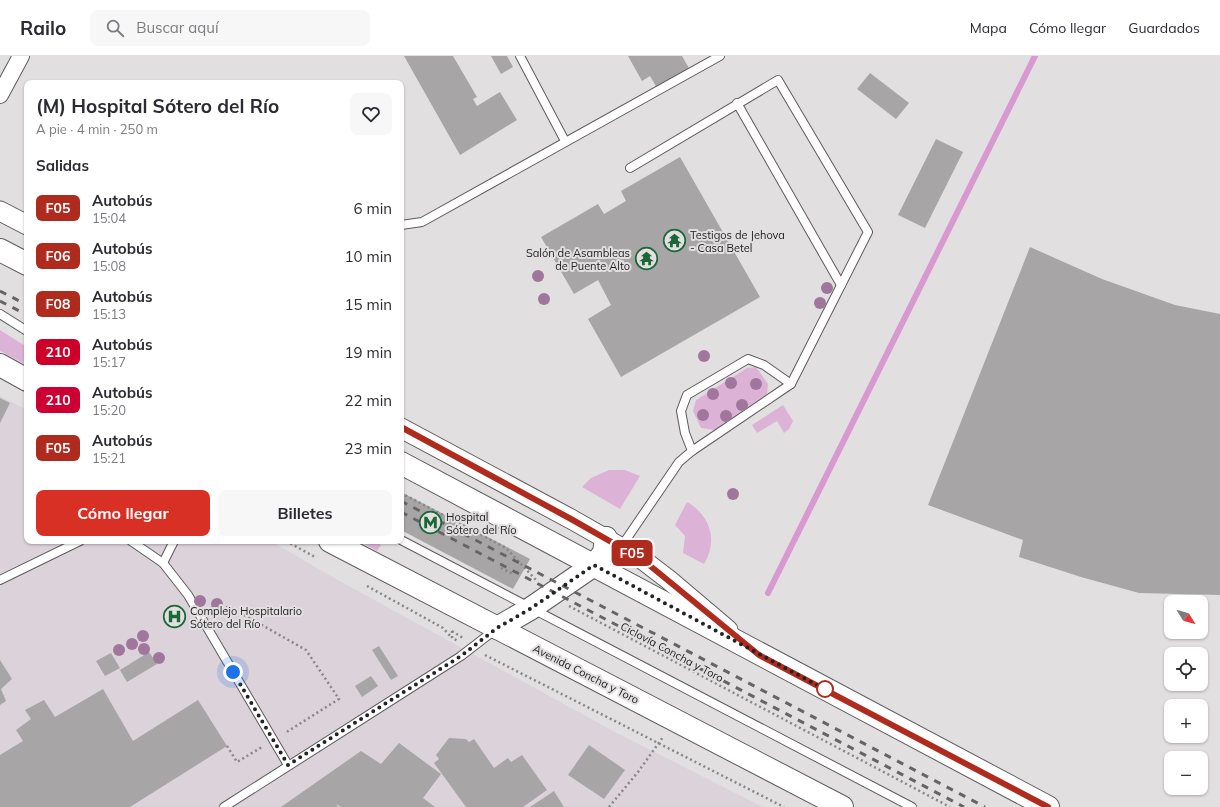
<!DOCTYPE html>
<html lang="es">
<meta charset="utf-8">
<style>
body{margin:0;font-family:Mulish,sans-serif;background:#f7f7f7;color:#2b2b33;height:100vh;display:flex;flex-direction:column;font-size:15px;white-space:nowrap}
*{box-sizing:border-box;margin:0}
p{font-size:13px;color:#7c7c81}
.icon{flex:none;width:22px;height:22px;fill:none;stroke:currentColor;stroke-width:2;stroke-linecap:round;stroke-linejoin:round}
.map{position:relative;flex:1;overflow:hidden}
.details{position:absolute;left:24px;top:24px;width:380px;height:464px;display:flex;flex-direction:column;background:#fff;border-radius:8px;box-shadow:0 1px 3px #0004}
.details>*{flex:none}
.badge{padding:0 8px;border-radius:6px;font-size:14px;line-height:26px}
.needle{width:26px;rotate:127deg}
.controls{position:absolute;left:1164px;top:539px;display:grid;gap:8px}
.controls a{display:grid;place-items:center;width:44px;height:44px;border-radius:8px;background:#fff;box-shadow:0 1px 3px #0004;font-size:20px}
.you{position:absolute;width:20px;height:20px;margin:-10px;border:3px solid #fff;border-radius:50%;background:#1a73e8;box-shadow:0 0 0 6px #1a73e833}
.map>.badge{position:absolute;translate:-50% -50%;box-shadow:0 0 0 2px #fff}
h2{padding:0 12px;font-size:15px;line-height:36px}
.round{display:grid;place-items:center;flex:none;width:42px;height:42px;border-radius:8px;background:#f7f7f7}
.head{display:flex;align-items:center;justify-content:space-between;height:68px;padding:0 12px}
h1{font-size:19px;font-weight:700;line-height:30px}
.cta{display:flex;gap:8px;margin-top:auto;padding:8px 12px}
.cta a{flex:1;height:46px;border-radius:8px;background:#d93025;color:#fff;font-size:16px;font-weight:700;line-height:46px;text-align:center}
.cta a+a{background:#f7f7f7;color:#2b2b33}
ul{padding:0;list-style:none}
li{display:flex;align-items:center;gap:12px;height:48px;padding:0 12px}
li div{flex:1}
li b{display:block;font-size:15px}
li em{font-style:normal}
li .badge{min-width:44px;font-weight:700;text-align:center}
header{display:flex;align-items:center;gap:24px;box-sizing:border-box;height:56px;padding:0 20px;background:#fff;border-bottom:1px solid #e1e1e2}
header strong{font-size:19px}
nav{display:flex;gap:22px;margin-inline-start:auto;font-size:14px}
.search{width:280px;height:36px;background:#f7f7f7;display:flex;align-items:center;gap:10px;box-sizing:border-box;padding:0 14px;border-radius:8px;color:#7c7c81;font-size:15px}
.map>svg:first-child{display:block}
</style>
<header>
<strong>Railo</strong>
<div class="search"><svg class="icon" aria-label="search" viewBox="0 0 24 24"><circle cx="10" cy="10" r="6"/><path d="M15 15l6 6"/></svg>Buscar aquí</div>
<nav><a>Mapa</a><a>Cómo llegar</a><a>Guardados</a></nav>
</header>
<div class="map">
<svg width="1220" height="751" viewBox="0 0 1220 751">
<rect width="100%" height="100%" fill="#e2dfe1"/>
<!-- built -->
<path fill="#dcd2da" d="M0,340L27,354V485H271L327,518L613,675L763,751H0Z"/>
<!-- green -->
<g fill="#dcb3d6">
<path d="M0,274L27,291V309L0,295Z"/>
<path d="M756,311L768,328L767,338L714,374L701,372L693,355L696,344L747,312Z"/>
<path d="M783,349L793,365L789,373L784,377L777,365L757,377L752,369Z"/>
<path d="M609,414H625L640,420L620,453L582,431L591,422Z"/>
<path d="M687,446C711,460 718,485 704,508L683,497L685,480L675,469Z"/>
<path d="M359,485H374L381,489L377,495Z"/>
</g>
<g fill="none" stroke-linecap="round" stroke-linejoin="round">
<!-- stream -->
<path stroke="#d898d0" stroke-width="6" d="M768,537L1035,0"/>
</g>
<!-- building -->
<g fill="#a8a5a7">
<path d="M404,0H453L477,41L473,43L477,50L500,36L517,64L460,99Z"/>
<path d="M491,0H507L513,11L501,18Z"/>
<path d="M628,0H682L690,14L657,32L650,20L642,25Z"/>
<path d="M870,17L909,47L896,63L857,33Z"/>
<path d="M936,83L963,96L925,172L898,159Z"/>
<path d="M680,101L760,241L621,321L588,263L611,249L598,224L574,238L541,181L598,148L604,158L626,145L621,135Z"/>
<path d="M1030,191L1102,223L1175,249L1220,258V539L1139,537L1081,521L1019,501L1023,484L928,449Z"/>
<path d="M0,342L10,347L0,367Z"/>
<path d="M401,436L530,503L513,533L401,474Z"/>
<path d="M379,590L398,620L391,624L372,594Z"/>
<path d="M149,596L157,608L127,626L120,614Z"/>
<path d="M111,597L120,612L105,620L96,605Z"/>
<path d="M0,604L12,623L1,633L6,645L0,649Z"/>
<path d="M371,620L378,630L362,641L355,630Z"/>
<path d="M103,633L133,685L198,644L227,690L130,751H0V699L23,685L16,674L31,663L25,654L44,644L55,661Z"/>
<path d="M449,682L466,683L469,686L474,683L494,712L508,702L511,706L522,699L547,734L523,751H466L434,707L439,703L436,699Z"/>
<path d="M399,687L441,718L423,742L435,751H341L336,748L338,751H281L361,695L381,708Z"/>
<path d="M589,689L625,714L604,743L568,719Z"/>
<path d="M554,735L564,751H530Z"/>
</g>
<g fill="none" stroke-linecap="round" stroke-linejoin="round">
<defs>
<g id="service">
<path d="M520,0L565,85"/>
<path d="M737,47L841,229"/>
<path d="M401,169L422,166L720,0"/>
<path d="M0,258L27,275"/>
<path d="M692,395L685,377L681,355L687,339L748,303L764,309L791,328"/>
<path d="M401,484L912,751"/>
<path d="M131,485L163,507L188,539L288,709"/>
<path d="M621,491L679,406L692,395L791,328L868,176L778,24L630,112"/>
<path d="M163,507L174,485"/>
<path d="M0,524L80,485"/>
<path d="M224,751L461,600L496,573"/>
</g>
<path id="minor" d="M0,39L21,0"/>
<g id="tertiary">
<path d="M0,155L27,169"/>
<path d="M401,372L571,463L643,504L669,524L728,574"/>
</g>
<g id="primary">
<path d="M0,194L27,208"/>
<path d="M0,309L27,324"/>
<path d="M401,407L1048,751"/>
<path d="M330,485L842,751"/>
<path d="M497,572L530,553L594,509L604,497L606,482"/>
</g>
</defs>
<!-- service casing -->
<use href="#service" stroke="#5d5b5d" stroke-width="10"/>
<!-- minor casing -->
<use href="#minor" stroke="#5d5b5d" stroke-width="18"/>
<!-- tertiary casing -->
<use href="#tertiary" stroke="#5d5b5d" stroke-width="21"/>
<!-- primary casing -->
<use href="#primary" stroke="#5d5b5d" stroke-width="24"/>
<!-- path -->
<g stroke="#888688" stroke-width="2.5" stroke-dasharray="2 3" stroke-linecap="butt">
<path d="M401,437L506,492L536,524"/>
<path d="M286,485L315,501"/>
<path d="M501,512L513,518"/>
<path d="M367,530L443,572L452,582"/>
<path d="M569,550L950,751"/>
<path d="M211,552L230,551L306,594L339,643L285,677"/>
<path d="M452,575V582L458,585"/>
<path d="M452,575L463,582"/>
<path d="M485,599L784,751"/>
<path d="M227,690L237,706L262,691"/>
<path d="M609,751L638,716L663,681"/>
</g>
<!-- service -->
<use href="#service" stroke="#fff" stroke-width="8"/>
<!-- minor -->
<use href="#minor" stroke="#fff" stroke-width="16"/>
<!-- tertiary -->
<use href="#tertiary" stroke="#fff" stroke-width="19"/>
<!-- primary -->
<use href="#primary" stroke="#fff" stroke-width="22"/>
<!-- rail -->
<g stroke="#666465" stroke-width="3" stroke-dasharray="7 7" stroke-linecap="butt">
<path d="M0,235L27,249"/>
<path d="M0,245L27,259"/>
<path d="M401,445L985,751"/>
<path d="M401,456L964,751"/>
</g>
</g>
<!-- trees -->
<g fill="#a1769d">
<circle cx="538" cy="220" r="6"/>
<circle cx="827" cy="232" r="6"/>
<circle cx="544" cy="243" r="6"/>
<circle cx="820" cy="247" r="6"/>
<circle cx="704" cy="300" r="6"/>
<circle cx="731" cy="327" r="6"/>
<circle cx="756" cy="328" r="6"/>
<circle cx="713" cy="338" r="6"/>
<circle cx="742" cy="349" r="6"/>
<circle cx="703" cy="359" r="6"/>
<circle cx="726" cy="360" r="6"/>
<circle cx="733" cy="438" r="6"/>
<circle cx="200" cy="545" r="6"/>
<circle cx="217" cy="548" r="6"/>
<circle cx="143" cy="580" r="6"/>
<circle cx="132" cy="588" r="6"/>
<circle cx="144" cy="593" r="6"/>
<circle cx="119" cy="594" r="6"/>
<circle cx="159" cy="602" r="6"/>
</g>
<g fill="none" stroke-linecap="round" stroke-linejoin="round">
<defs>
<path id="line" d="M401,371L571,463L643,504L759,599L1048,751"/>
</defs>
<!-- line casing -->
<use href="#line" stroke="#fff" stroke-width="9"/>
<!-- line -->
<use href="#line" stroke="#af2b1e" stroke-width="6"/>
<!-- walk -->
<path stroke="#242324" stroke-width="4" stroke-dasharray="0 7.2" d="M233,616L288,709L461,600L497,572L530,553L594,509L828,635L825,633"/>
</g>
<!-- icons -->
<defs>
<symbol id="temple-ring" viewBox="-11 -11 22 22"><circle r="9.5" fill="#e2dfe1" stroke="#1b6736" stroke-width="1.5"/><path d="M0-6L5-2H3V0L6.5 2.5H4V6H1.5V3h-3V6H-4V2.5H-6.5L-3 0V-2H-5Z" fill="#1b6736"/></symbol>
<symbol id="metro-ring" viewBox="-11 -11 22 22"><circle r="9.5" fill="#e2dfe1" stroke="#1b6736" stroke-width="1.5"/><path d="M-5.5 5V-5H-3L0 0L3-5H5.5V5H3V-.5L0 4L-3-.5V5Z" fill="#1b6736"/></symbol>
<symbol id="hospital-ring" viewBox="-11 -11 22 22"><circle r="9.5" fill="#e2dfe1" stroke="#1b6736" stroke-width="1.5"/><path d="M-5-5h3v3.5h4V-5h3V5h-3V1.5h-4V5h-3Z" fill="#1b6736"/></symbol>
</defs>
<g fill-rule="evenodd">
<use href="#temple-ring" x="662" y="172" width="25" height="25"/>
<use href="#temple-ring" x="634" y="190" width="25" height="25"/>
<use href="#metro-ring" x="418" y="454" width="25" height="25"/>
<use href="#hospital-ring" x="162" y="548" width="25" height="25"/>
</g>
<!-- markers -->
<circle fill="#fff" stroke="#af2b1e" stroke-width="2" cx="825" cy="633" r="8"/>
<g text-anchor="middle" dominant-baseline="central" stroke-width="4" stroke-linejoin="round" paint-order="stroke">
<!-- poi labels -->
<g font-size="11" fill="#242324" stroke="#e2dfe1" text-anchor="start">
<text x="690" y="179">Testigos de Jehova<tspan x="690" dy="13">- Casa Betel</tspan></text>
<text x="630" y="197" text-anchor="end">Salón de Asambleas<tspan x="630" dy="13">de Puente Alto</tspan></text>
<text x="446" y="461">Hospital<tspan x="446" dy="13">Sótero del Río</tspan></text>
<text x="190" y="555">Complejo Hospitalario<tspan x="190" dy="13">Sótero del Río</tspan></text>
</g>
<!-- street labels -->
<g font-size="11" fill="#242324" stroke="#e2dfe1">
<text transform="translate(672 596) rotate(28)">Ciclovía Concha y Toro</text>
<text transform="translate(586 618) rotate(27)">Avenida Concha y Toro</text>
</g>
</g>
</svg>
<div class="controls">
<a><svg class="needle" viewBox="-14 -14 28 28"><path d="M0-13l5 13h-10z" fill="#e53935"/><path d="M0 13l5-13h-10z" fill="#7c7c81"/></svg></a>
<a><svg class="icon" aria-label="locate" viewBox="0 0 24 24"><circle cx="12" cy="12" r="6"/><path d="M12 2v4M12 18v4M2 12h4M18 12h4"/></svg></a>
<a>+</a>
<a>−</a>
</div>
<div class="you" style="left:233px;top:616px"></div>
<b class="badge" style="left:632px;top:497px;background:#af2b1e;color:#fff">F05</b>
<section class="details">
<div class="head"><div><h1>(M) Hospital Sótero del Río</h1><p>A pie · 4 min · 250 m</p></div><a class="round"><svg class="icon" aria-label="heart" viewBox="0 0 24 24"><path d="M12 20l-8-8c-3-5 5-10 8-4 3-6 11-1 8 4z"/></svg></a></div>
<h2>Salidas</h2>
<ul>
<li><span class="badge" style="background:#af2b1e;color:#fff">F05</span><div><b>Autobús</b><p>15:04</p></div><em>6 min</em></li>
<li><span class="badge" style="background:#af2b1e;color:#fff">F06</span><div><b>Autobús</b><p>15:08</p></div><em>10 min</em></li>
<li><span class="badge" style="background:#af2b1e;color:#fff">F08</span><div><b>Autobús</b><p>15:13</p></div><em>15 min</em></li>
<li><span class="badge" style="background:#cc0028;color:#fff">210</span><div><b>Autobús</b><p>15:17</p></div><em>19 min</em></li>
<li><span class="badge" style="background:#c03;color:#fff">210</span><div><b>Autobús</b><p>15:20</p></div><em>22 min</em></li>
<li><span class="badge" style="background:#af2b1e;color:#fff">F05</span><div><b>Autobús</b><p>15:21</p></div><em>23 min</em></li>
</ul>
<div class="cta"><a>Cómo llegar</a><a>Billetes</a></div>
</section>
</div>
